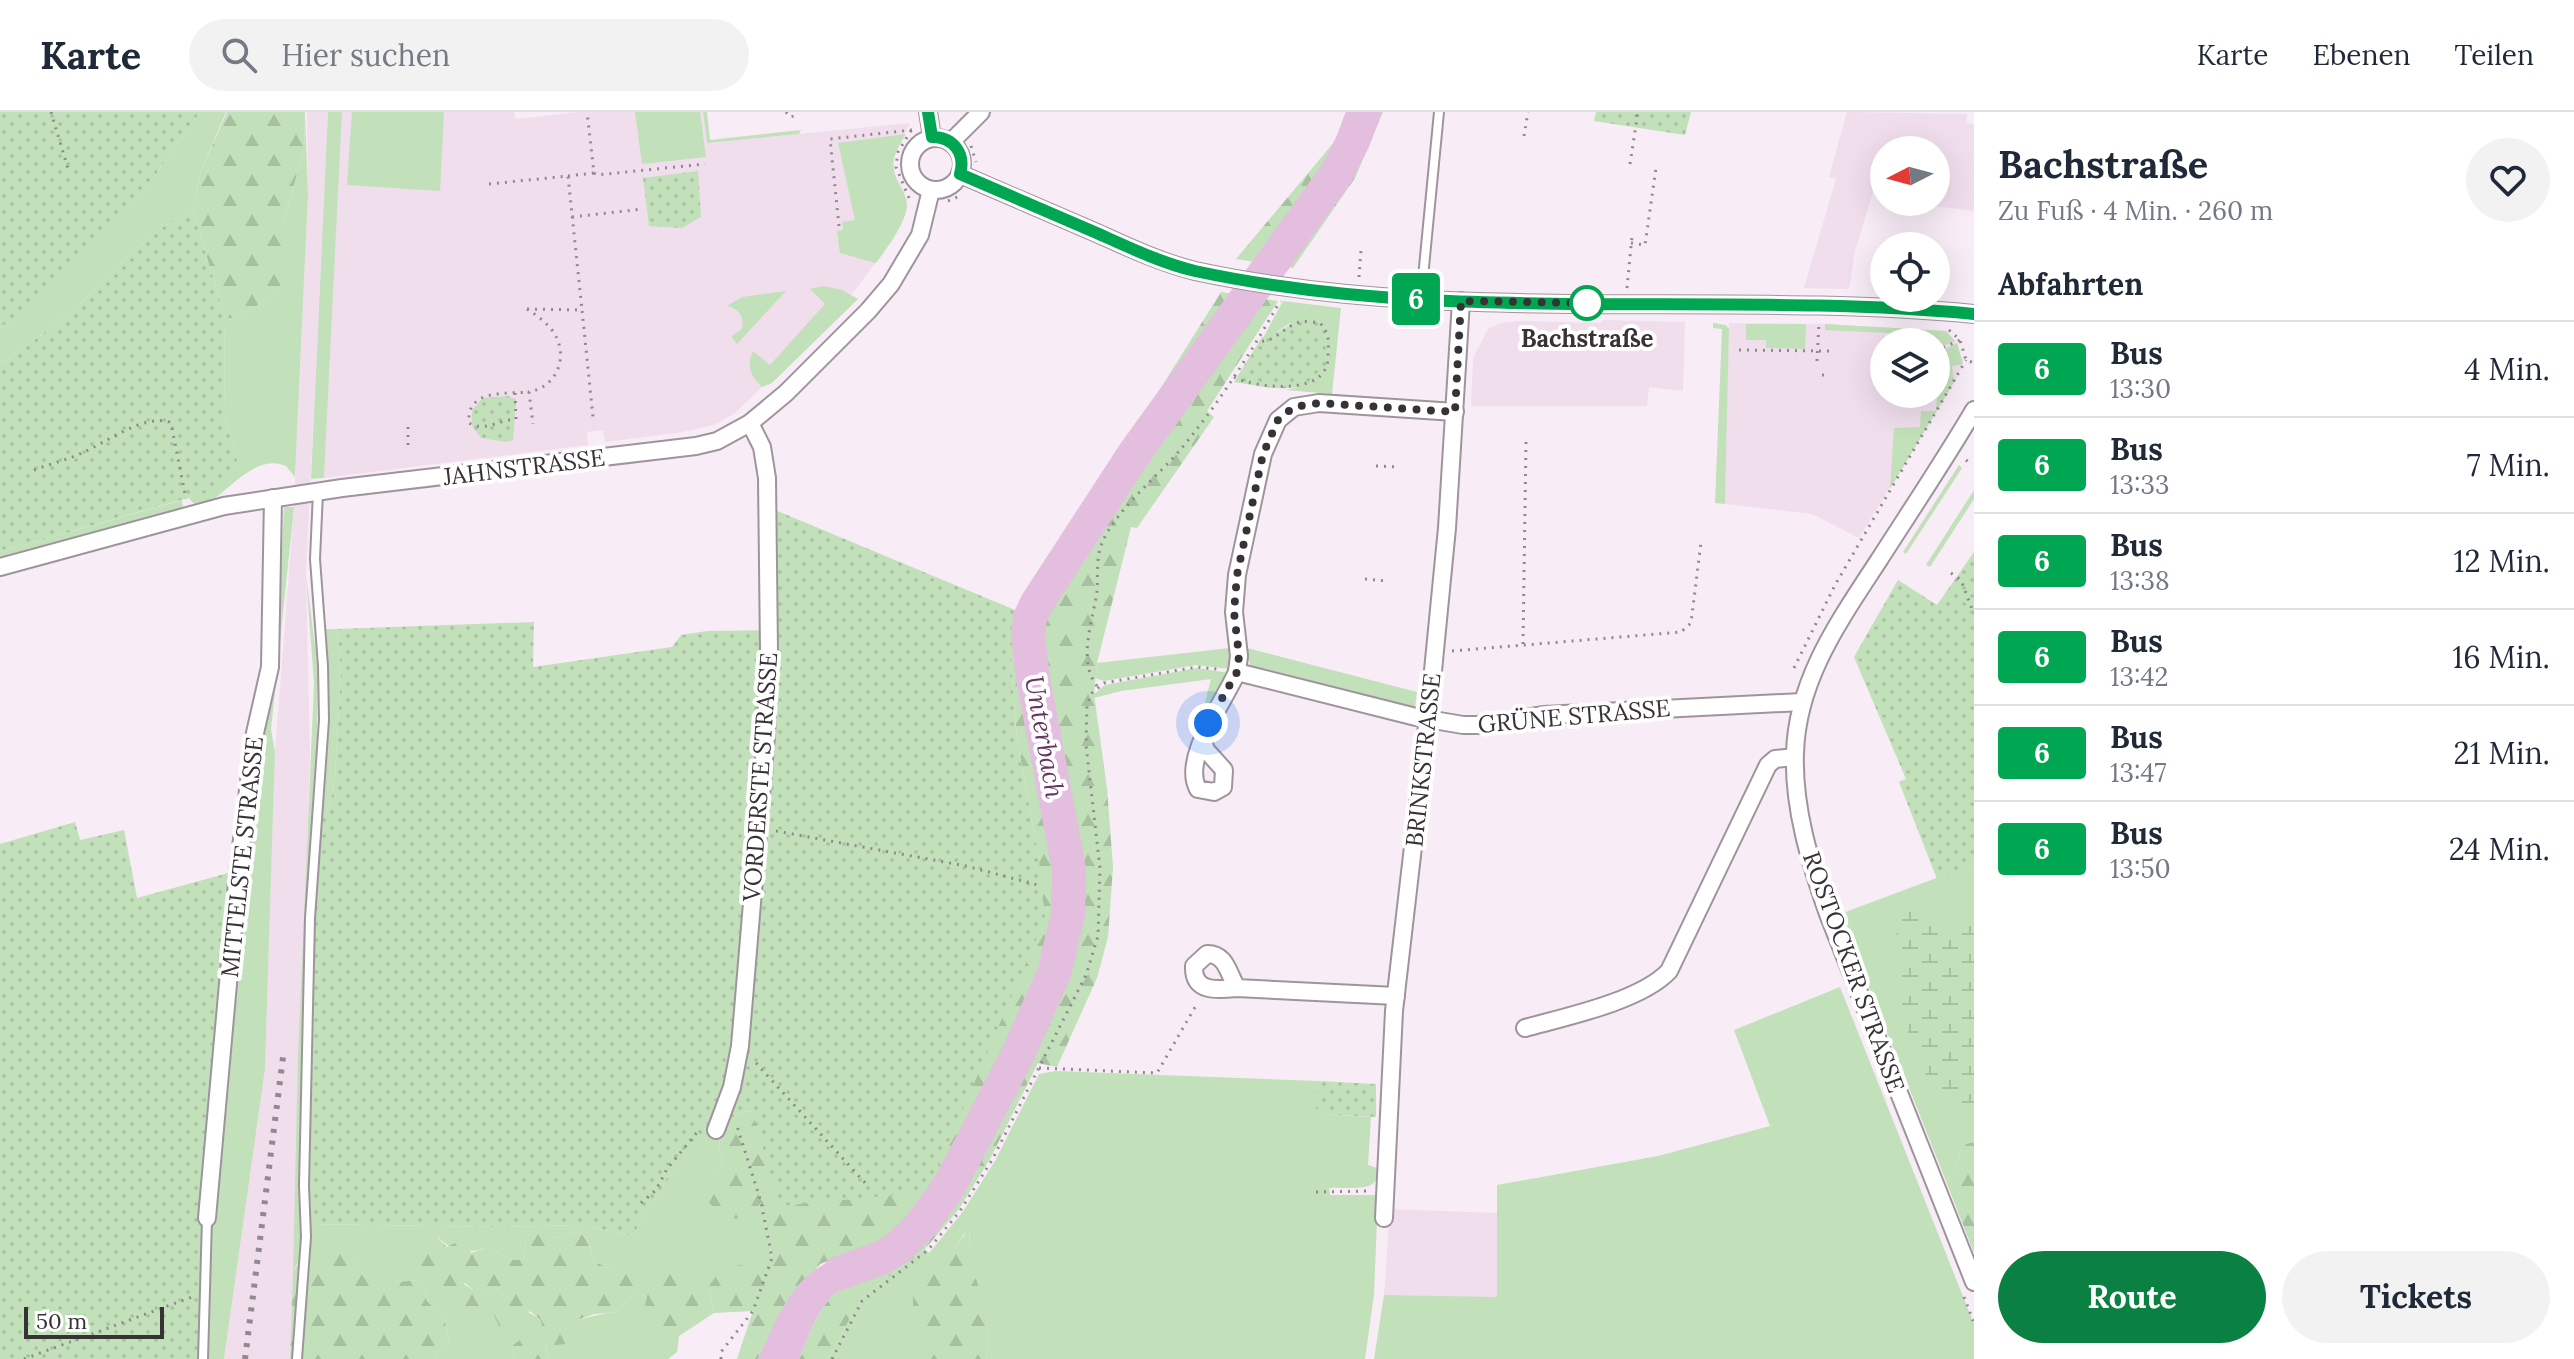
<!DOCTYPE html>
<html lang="de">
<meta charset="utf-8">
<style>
body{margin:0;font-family:Lora,serif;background:#f2f2f3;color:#1f2937;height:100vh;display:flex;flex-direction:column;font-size:30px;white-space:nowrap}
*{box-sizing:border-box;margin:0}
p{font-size:26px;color:#747a83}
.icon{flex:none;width:44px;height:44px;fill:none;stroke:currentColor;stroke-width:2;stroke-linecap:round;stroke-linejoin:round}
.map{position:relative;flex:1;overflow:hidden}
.drawer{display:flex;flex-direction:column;background:#fff;width:600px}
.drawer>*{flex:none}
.badge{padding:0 16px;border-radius:6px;font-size:28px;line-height:52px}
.needle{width:52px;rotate:264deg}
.buttons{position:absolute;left:1870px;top:24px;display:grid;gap:16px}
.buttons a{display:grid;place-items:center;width:80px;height:80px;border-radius:50%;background:#fff;box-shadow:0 8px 32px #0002;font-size:40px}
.scale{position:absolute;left:24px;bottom:20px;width:140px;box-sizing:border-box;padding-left:8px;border:4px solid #373236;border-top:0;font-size:22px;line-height:28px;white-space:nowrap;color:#373236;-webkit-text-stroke:6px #fefefe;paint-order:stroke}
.you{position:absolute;width:40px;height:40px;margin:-20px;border:6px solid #fff;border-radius:50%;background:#1a73e8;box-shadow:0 0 0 12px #1a73e833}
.map>.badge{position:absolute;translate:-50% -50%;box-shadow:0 0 0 4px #fff}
h2{padding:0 24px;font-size:30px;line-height:72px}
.round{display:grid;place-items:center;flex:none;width:84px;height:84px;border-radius:42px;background:#f2f2f3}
.headline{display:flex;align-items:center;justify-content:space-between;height:136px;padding:0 24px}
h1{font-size:38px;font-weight:800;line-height:60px}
.primary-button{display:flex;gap:16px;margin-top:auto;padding:16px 24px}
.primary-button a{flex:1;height:92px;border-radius:48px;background:#0b8043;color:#fff;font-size:32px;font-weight:800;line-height:92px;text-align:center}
.primary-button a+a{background:#f2f2f3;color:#1f2937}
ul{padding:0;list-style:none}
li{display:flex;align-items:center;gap:24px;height:96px;padding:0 24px;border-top:2px solid #e0e1e3}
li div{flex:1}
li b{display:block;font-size:30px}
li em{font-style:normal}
li .badge{min-width:88px;font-weight:700;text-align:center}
header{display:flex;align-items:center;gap:48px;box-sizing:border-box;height:112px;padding:0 40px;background:#fff;border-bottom:2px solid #e0e1e3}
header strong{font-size:38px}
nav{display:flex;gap:44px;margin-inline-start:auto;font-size:28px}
.search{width:560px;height:72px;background:#f2f2f3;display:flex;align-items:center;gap:20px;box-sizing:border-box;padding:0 28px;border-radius:44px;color:#747a83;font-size:30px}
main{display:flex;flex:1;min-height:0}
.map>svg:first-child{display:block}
</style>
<header>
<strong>Karte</strong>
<div class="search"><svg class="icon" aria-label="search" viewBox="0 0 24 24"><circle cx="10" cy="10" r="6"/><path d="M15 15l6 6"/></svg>Hier suchen</div>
<nav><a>Karte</a><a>Ebenen</a><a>Teilen</a></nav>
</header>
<main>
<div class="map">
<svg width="1974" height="1247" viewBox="0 0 1974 1247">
<defs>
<pattern id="forest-firs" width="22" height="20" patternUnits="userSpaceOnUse" patternTransform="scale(2)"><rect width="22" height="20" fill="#c2e0ba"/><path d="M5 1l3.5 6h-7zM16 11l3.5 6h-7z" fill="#a7c1a0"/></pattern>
<pattern id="wetland-marsh" width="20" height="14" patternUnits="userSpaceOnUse" patternTransform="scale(2)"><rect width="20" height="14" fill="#c2e0ba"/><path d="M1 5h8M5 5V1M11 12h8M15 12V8" fill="none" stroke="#a7c1a0"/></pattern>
<pattern id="park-dots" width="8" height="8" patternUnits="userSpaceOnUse" patternTransform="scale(2)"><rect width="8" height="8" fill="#c2e0ba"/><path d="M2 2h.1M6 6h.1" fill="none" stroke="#a7c1a0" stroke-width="1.8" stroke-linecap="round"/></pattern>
</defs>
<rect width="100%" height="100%" fill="#f8ecf6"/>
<!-- built -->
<g fill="#f0deed" fill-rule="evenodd">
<path d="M307,0H328L306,464L310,642L290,1247H224L265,957L275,640L294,395L308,83Z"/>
<path d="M342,0H514L516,7L579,0H703L707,31L910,11L893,47L895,63L904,79L907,94L902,109L884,139L856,177L762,275L734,302L713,313L683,320L605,330L603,318L587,320L588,333L324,366Z"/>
<path d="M1847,0L1967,2L1966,11L1974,12V99L1902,90H1936V38H1884V71L1876,70L1855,139L1849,177L1804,176L1836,67L1829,65Z"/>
<path d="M1602,208L1685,210L1683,279L1649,275L1647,294H1471L1473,246L1488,217L1501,211L1519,209L1601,211Z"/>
<path d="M1729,211L1825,212L1946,219L1957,231L1963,249L1957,266L1859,426L1812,402L1725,392ZM1884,230H1936V282H1884Z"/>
<path d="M1390,1097L1497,1101V1186L1384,1183Z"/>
</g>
<!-- grass -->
<g fill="#c2e0ba" fill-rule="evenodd">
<path d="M200,0H226L200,61L193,99C150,115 118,158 84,188C58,211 29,233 0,252V215L14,207L136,90Z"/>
<path d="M305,0L308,83L295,365L286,354C244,336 209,416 189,386L239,355L224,303L225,206H235L277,182L283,169V113L304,37Z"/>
<path d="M328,0H342L324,366L311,367Z"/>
<path d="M352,0H444L440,79L347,73Z"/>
<path d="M635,0H700L706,45L642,52Z"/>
<path d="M703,0H707L710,28L801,18L799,22L707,31Z"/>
<path d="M906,22C896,38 888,51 898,70C902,79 907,84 907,94C905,113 887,136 876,151L840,141L837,119L843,118L842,110L855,108L838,31Z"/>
<path d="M823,174L842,178L858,187L772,271L762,275C751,264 746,255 753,239L770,253L825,192L810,177Z"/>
<path d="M786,179L737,232L731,224L741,218C746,206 739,197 727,194L742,185Z"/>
<path d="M1283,189L1341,196L1332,282L1286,278C1319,271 1331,265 1330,229L1290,211L1270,225L1263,226Z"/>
<path d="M1713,211L1726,213L1729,217L1725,392L1715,391L1722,217L1713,216Z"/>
<path d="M1746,212H1806L1805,237L1766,236V228H1746Z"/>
<path d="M1825,212L1946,219L1955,229L1936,237V230H1928L1929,223L1825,218Z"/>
<path d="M1957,231L1963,252L1952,254L1954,270L1890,377L1894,316L1920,315L1921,299H1936L1940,240Z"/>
<path d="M1959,353L1962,356L1906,442L1903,440Z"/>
<path d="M1974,378V387L1930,455L1926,453Z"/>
<path d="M182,388L183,397L0,448V440Z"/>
<path d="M284,395H294L271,617L275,640L265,957L224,1247H203L204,1181L248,714L260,665L268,592L275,577Z"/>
<path d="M306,464L318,557L317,626L305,805L300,1147L293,1159L298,945L314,571Z"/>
<path d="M324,517H337L341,557L335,665L330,693L321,708L329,610Z"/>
<path d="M1243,535L1417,580L1415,596L1256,558L1250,552Z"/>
<path d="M1230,536V557L1196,553L1104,569L1095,566L1097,551Z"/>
<path d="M1197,556L1229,561L1207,603L1202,602L1211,567L1121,579L1094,586V582L1105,573Z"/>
<path d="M1974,752V1030C1957,1032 1961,1045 1955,1057C1952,1061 1949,1065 1946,1069L1840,802Z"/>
<path d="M1840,875L1974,1212V1247H1374L1384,1183L1497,1185V1073L1658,1044L1770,1014L1734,918Z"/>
<path d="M1056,959L1318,969L1317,1002L1371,1005L1368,1053L1377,1056C1383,1083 1346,1074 1329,1076L1330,1083H1378L1374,1183L1365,1247H986C988,1232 990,1216 986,1202C980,1177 966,1145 970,1120L964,1122L954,1138L921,1165L925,1247H828L861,1186L925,1137L929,1141L962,1101L995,1049L1039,962Z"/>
<path d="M706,1022L719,1032L723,1052L709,1065L761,1090L772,1146L743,1153L709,1174L714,1201L679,1224L677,1240L668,1247H548L546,1233H513L514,1247H436L435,1244L449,1227L444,1206L427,1189L421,1168L395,1170L365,1167L353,1146L309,1139L310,1112L495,1115L581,1113L632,1124L673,1060ZM578,1119L587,1127L594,1149L614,1159L643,1166L673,1222L648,1185L634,1180L617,1200C600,1201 589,1206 573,1209C543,1215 515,1194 494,1175L482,1184L415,1140L438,1125C453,1142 469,1142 489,1135L510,1148H524L526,1129L549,1127Z"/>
</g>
<!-- forest -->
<g fill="url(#forest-firs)">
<path d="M227,0H305L304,37L283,113V169L277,182L235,206H225L193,99L200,61Z"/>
<path d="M1346,0H1383L1355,66L1293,156L1236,147L1335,29Z"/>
<path d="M1221,180L1278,189L1207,299L1214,305L1137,416L1131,415L1097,551L1094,582L1107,676L1113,755L1108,825L1097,866L1057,955L1038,951L990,1047L959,1097L925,1137L861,1186L828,1247H799C809,1225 816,1197 836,1181C851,1168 869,1164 880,1146L864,1142L844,1143L820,1152L775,1211L758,1247H737L753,1199L714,1201L709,1174L722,1156L743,1153L757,1141L772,1145L761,1091L745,1106L724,1107L704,1085L709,1065L723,1052L719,1032L726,1009L742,1000L753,999L1039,748L1017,627L1011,550L1017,529L1015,517L1020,500Z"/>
<path d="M1974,1030V1141L1946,1069C1949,1065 1952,1061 1955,1057C1961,1045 1957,1032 1974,1030Z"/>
<path d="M534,1118L549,1127L578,1119L587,1127L594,1149L614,1159L631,1148L643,1166L658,1153L678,1150L691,1167L699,1196L683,1204L673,1223L648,1220L643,1202L647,1185L634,1180L617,1200L594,1202L572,1210L565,1232L546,1234L548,1247H514L513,1233L530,1221L545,1232L541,1208L530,1199L518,1211L499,1214L493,1201L509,1188L494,1175L482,1184L483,1208L469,1213L460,1198L473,1178L465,1171L447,1181C429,1171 417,1161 414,1140L437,1125L447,1135L467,1125L471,1141L489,1135L510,1148H524L526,1129Z"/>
<path d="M970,1118C966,1144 980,1176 986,1201C990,1216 988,1232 986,1247H925C920,1223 904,1190 920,1166C927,1157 940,1149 949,1142C958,1135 961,1124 970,1118Z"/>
<path d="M336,1137L353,1146L365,1167L387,1159L395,1170L421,1168L427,1189L444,1206L449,1227L435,1244L436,1247H290L293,1159L309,1139Z"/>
</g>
<!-- wetland -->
<path fill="url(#wetland-marsh)" d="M1905,790C1916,793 1918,799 1927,805C1942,816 1964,811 1974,796V1013L1958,992L1945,987L1928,968L1904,910L1898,881L1901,854L1898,826L1891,806L1893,797Z"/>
<!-- park -->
<g fill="url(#park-dots)">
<path d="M0,0H200L136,90L60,166L14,207L0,215Z"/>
<path d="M1596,0H1691L1685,23L1594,9Z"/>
<path d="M698,59L701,105L682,116L649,114L643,66Z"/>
<path d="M193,99L225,206L224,303L239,355L212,379L0,440V252C29,233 58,211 84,188C118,158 150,115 193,99Z"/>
<path d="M1301,207L1321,209C1334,223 1333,246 1326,263C1298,284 1266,275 1234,270L1262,225C1275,226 1289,211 1301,207Z"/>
<path d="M508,284L516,287L513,328L506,330L481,326L472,314V298L483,286Z"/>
<path d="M775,398L1020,500L1015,517L1017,529L1011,550L1017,627L1039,748L1045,807L927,1080L780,1094L752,999L742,1000L726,1009L719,1032L706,1023L673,1060L632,1124L581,1113L495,1115L310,1112L306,1075L313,807L321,708L330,693L335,665L341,557L337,517L534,510L533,555L672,535L681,523L707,519L776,518Z"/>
<path d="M1974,440V752L1937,767L1899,670L1906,667L1854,545L1898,468L1937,493Z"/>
<path d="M75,710L80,728L124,718L137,786L232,760L207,1106L202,1247H0V732Z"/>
<path d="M1318,969L1376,972V1005L1316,1002Z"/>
</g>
<!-- water -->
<path fill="#e4bedf" d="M864,1142L881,1146C868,1163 852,1168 836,1181C816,1197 809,1225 799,1247H758C782,1195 799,1146 864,1142Z"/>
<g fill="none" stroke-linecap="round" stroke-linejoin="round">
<!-- river -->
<path stroke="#e4bedf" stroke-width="34" d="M839,1161L881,1146L898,1136L922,1112L950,1073L1018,942L1054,861L1068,803L1069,757L1033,566L1028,523L1030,506L1037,491L1134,342L1337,61L1353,29L1364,0"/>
<defs>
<g id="service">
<path d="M1421,186L1439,0"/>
<path d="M203,1247L207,1107"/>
<path d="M297,1247L306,1125L304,1074L310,806L324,608L323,554L315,447L318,380"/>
</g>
<g id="minor">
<path d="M928,0L932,25"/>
<circle cx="936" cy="52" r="26"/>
<path d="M951,30L981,0"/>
<path d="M960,62C1006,82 1053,102 1099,122C1130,136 1162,151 1195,159C1451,214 1716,178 1974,202"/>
<path d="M1974,298C1944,349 1911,398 1879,448C1840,508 1797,567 1795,641C1793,696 1810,750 1828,802L1974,1170"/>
<path d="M0,455L224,394L342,376L696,334L717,329L750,311L786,281L868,199L891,172L920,123L931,78"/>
<path d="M1237,560L1239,544L1234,500L1237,463L1263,342L1278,308L1294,295L1319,291L1455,300"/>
<path d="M1203,629L1206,638L1224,658L1223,675L1214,680L1198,677C1181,647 1225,588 1237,560L1416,605L1463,613H1478L1544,603L1802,590"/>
<path d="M1237,876C1228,862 1227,842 1207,842L1194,854C1193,881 1218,878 1237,876L1396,884"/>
<path d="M1525,916C1565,905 1641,889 1669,859L1768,653L1775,647L1794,645"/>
<path d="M716,1018L732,975L740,934L766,624L769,539L767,366L762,335L750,311"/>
<path d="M207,1106L238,760L255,621L270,555L273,386"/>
<path d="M1384,1106L1394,899L1431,579L1447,416L1461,189"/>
</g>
</defs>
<!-- service casing -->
<use href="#service" stroke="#9f949d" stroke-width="12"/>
<!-- minor casing -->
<use href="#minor" stroke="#9f949d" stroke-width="20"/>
<!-- path -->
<g stroke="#90888f" stroke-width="3" stroke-dasharray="2 6" stroke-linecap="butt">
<path d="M51,0L69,60"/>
<path d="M786,0L790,5L794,4L795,0"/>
<path d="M1524,24L1528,0"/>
<path d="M971,34L976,50"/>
<path d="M1630,52L1638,0"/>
<path d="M594,61L597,63L705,52"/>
<path d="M568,64L594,61L587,0"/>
<path d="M489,72L568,64L582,198"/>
<path d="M909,86L896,55L898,40L912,17"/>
<path d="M948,89L962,83"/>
<path d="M572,105L643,97"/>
<path d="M839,114L830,27L912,18"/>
<path d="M1631,131L1645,133L1656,56"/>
<path d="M1359,165L1361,138"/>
<path d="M1627,176L1632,124"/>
<path d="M527,197L582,198L593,305"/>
<path d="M527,197C536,203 545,209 552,218C570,242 558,275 529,280L533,312"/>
<path d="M1949,218L1960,228L1966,248L1974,251"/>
<path d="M1739,238L1829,239"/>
<path d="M1936,239L1960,228"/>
<path d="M1817,249L1819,209"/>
<path d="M1822,263H1828"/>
<path d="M1234,265C1253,275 1311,282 1324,259C1328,254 1328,247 1328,241C1329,229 1329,220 1320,211C1314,210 1306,209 1300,210C1284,214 1274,232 1257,229"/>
<path d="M515,281L516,307C498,308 486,320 469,311C466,277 505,282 529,280"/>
<path d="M408,315V335"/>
<path d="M1966,348L1972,353"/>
<path d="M1376,354L1398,355"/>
<path d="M34,358C50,352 66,348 82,341C105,331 144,302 169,310L172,316L186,387"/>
<path d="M1951,461L1961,468L1974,502"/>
<path d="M1365,467L1387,469"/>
<path d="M1523,532L1526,329"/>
<path d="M1452,539L1681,520L1691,511L1701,430"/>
<path d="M1794,556L1835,473L1966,248"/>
<path d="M1097,574C1077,548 1093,509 1097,479C1098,463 1096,446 1102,431C1115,399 1158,364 1181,337C1219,291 1251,241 1280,189"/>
<path d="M776,719L966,754L1038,773"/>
<path d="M756,951L867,1073"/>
<path d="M1039,956L1157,961L1198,890"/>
<path d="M1316,1080L1370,1079"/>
<path d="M641,1091L656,1078L667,1057L698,1019"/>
<path d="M1964,1185L1974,1211"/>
<path d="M24,1247L192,1185"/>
<path d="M721,1247V1240L753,1199L772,1146L761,1090L737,1014"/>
<path d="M832,1247L862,1189L928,1138L960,1099L992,1048L1086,863L1098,824L1100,756L1086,633L1087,592L1092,581L1104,571L1197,555L1217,557"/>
</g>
<!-- service -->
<use href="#service" stroke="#fff" stroke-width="8"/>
<!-- minor -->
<use href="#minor" stroke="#fff" stroke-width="16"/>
<!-- rail -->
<path stroke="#918990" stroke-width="6" stroke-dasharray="4 8" stroke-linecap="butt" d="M245,1247L283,945"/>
</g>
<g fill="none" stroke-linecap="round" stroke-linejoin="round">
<defs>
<path id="line" d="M928,0L932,25C953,25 966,41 960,62C1007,82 1053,102 1099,122C1130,136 1162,151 1195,159C1451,214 1715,178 1974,202"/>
</defs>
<!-- line casing -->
<use href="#line" stroke="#fff" stroke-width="18"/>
<!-- line -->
<use href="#line" stroke="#00a651" stroke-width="12"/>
<!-- walk -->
<path stroke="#373236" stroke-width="8" stroke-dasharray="0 14.4" d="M1208,611L1237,560L1239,544L1234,500L1237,463L1263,342L1278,308L1294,295L1319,291L1455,300L1461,189L1587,191"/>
</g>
<!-- markers -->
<circle fill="#fff" stroke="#00a651" stroke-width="4" cx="1587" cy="191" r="16"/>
<g text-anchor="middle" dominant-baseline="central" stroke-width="8" stroke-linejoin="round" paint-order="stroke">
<!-- stop labels -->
<g font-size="24" font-weight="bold" fill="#373236" stroke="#fefefe">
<text x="1587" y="226">Bachstraße</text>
</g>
<!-- street labels -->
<g font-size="24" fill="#373236" stroke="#fefefe">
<text transform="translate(524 355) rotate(-7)">JAHNSTRASSE</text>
<text transform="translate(1574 604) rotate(-5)">GRÜNE STRASSE</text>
<text transform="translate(1423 648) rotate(-84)">BRINKSTRASSE</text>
<text transform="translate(760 665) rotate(-86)">VORDERSTE STRASSE</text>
<text transform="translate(242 745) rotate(-84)">MITTELSTE STRASSE</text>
<text transform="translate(1854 860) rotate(70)">ROSTOCKER STRASSE</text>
</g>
<!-- water labels -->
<g font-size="26" font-style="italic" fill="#663762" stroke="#fefefe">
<text transform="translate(1045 625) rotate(80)">Unterbach</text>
</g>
</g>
</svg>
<div class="buttons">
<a><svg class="needle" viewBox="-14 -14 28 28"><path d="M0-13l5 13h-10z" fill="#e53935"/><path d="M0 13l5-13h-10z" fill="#747a83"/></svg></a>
<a><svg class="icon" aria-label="locate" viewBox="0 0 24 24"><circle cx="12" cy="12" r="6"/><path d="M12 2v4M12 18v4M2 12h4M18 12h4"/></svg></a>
<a><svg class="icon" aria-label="layers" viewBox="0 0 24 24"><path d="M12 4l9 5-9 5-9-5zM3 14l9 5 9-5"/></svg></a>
</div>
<div class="scale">50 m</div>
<div class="you" style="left:1208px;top:611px"></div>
<b class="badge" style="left:1416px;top:187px;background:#00a651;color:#fff">6</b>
</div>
<section class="drawer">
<div class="headline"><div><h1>Bachstraße</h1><p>Zu Fuß · 4 Min. · 260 m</p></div><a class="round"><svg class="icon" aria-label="heart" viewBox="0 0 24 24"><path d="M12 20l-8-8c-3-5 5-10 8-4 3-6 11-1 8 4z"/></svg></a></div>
<h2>Abfahrten</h2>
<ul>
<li><span class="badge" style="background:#00a651;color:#fff">6</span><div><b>Bus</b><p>13:30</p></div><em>4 Min.</em></li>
<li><span class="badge" style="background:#00a651;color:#fff">6</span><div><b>Bus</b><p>13:33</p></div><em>7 Min.</em></li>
<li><span class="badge" style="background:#00a651;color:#fff">6</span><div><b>Bus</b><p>13:38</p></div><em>12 Min.</em></li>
<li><span class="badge" style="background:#00a651;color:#fff">6</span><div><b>Bus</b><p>13:42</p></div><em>16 Min.</em></li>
<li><span class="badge" style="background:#00a651;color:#fff">6</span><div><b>Bus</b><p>13:47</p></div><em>21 Min.</em></li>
<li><span class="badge" style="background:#00a651;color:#fff">6</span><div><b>Bus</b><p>13:50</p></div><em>24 Min.</em></li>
</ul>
<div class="primary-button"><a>Route</a><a>Tickets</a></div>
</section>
</main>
